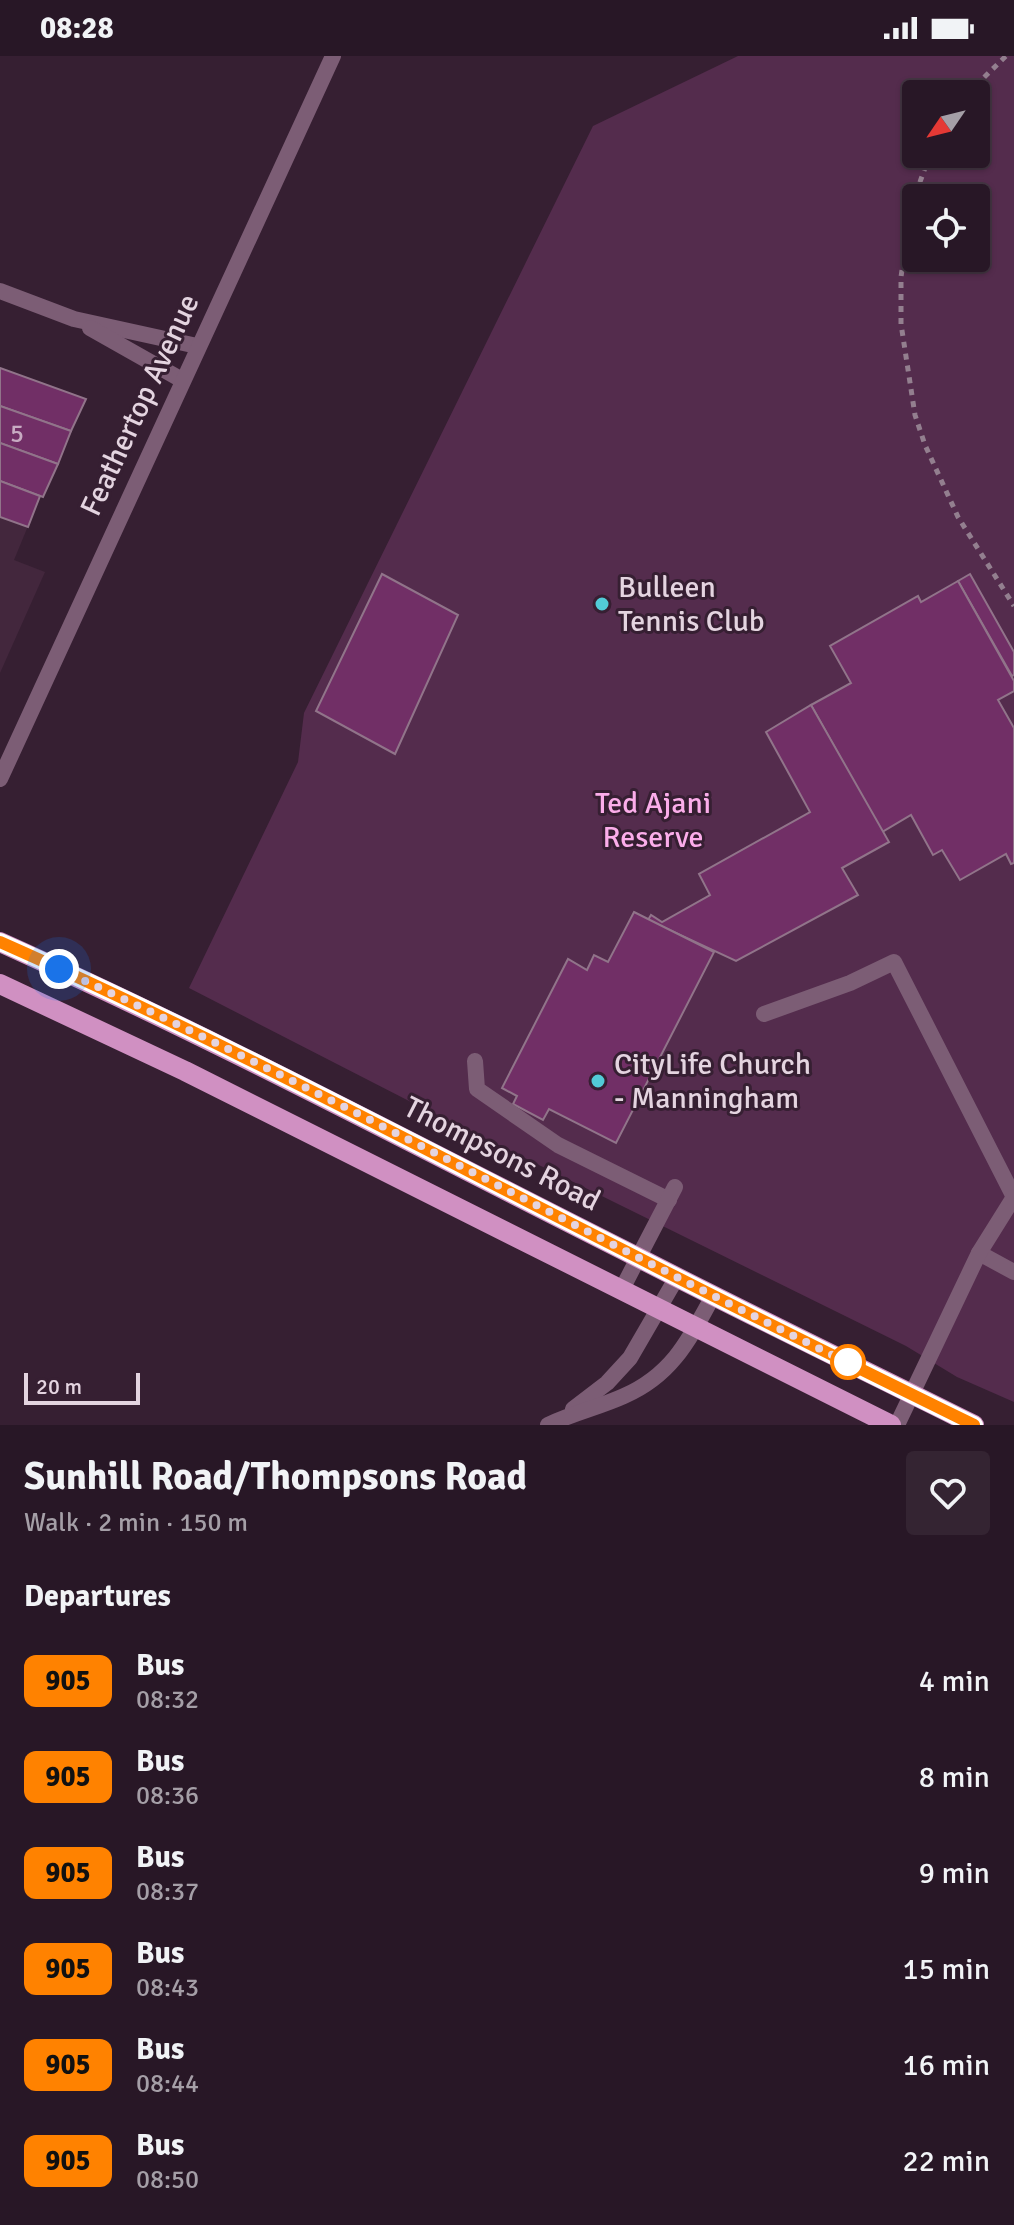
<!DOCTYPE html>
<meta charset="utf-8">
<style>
body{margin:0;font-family:Signika,sans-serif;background:#342432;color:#f1f3f6;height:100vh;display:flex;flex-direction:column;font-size:30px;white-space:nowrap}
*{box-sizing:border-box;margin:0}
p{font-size:26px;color:#a59fa7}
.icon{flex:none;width:44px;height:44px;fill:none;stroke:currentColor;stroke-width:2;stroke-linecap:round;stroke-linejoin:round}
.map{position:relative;height:1369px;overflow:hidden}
.sheet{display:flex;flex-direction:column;background:#281726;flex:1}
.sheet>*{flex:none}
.badge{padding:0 16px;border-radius:12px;font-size:28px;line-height:52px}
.needle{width:52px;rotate:235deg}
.controls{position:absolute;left:902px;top:24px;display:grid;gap:16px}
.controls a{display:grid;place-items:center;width:88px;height:88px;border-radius:8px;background:#281726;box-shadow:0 2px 6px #0004,0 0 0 2px #443643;font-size:40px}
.scale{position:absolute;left:24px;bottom:20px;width:116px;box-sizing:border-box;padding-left:8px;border:4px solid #e4d4e0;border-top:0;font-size:22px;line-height:28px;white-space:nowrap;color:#e4d4e0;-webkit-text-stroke:6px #361f32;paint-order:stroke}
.you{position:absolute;width:40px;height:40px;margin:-20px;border:6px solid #fff;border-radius:50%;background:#1a73e8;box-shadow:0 0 0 12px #1a73e833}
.map>.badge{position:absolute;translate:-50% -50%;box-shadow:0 0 0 4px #fff}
h2{padding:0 24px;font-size:30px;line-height:72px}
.round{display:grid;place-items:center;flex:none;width:84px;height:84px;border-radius:8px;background:#342432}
.overview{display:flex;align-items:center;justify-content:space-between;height:136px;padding:0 24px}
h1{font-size:38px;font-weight:700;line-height:60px}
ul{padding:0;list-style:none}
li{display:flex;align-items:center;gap:24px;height:96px;padding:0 24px}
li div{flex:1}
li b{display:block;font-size:30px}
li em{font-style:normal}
li .badge{min-width:88px;font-weight:700;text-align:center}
.status{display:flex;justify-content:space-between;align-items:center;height:56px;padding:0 40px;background:#281726;direction:ltr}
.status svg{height:22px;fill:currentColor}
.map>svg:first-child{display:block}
</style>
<div class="status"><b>08:28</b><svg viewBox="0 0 49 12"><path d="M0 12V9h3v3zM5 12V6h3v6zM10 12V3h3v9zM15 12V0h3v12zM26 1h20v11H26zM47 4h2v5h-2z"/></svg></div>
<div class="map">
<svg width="1014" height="1369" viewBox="0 0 1014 1369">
<rect width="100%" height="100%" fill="#361f32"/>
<!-- built -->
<path fill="#43273d" d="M0,312L86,343L43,441H40L14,504L45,516L0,617Z"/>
<!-- green -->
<path fill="#542c4d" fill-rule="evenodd" d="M738,0H1014V1346L957,1321L906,1290L411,1046L189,932L298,706L304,657L593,70ZM916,38H976V98H916ZM916,142H976V202H916Z"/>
<!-- building -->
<g fill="#712f66" stroke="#91748a" stroke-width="2">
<path d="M0,312L86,343L71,375L0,350Z"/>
<path d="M0,350L71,375L58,408L0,387Z"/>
<path d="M0,387L58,408L43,441L0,425Z"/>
<path d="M0,425L40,440L28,471L0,461Z"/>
<path d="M382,518L458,559L395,698L316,655Z"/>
<path d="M970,518L1014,596V619L1012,620L958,525Z"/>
<path d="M958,525L1014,625V635L998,644L1014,672V807L1011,808L1006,798L960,824L942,794L933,799L911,759L882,776L811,649L851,627L830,590L918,540L921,546Z"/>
<path d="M811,649L889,786L842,812L858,839L736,905L648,864L651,859L662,866L710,839L699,818L810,756L766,676Z"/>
<path d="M634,856L714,896L616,1087L549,1053L543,1064L513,1048L517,1040L502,1032L568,903L587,914L594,899L608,906Z"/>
</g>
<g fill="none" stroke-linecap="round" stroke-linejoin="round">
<!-- path -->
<g stroke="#937f8f" stroke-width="5" stroke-dasharray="6 6" stroke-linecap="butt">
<path d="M967,38L1006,0"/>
<path d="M930,98L911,151L901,221V268L915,359L925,389L958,461L1014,550"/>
</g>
<!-- service -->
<g stroke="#7c5d75" stroke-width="16">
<path d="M764,958L850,927L894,906L1014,1141"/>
<path d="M475,1005L477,1033L558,1089L669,1144"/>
<path d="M979,1197L1014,1216"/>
<path d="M621,1235L675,1131"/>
<path d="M897,1369L979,1197L1014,1141"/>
</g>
<!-- minor -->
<g stroke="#7c5d75" stroke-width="16">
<path d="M0,235L74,263L197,290"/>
<path d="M90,272L182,324"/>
<path d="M0,723L333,0"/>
<path d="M573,1353L607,1327L630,1302L677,1221"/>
<path d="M548,1369C573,1357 600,1351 624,1340C672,1319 689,1284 713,1240"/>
</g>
<!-- primary -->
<g stroke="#d090c2" stroke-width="20">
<path d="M0,886C218,984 426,1095 639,1202C750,1259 862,1313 974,1369"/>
<path d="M0,928L185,1015L891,1369"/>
</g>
</g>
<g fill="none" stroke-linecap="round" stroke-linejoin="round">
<defs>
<path id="line" d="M0,886C217,982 427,1095 639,1202C750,1259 862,1314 974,1369"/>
</defs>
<!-- line casing -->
<use href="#line" stroke="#fff" stroke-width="18"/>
<!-- line -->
<use href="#line" stroke="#ff8200" stroke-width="12"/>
<!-- walk -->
<path stroke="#e4d4e0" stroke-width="8" stroke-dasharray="0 14.4" d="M59,913C329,1036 588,1180 855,1310L848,1306"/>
</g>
<!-- markers -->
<g fill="#52cbd7" stroke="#361f32" stroke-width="3">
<circle cx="602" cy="548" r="8"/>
<circle cx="598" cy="1025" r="8"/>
</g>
<circle fill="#fff" stroke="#ff8200" stroke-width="4" cx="848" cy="1306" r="16"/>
<g text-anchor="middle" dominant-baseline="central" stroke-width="6" stroke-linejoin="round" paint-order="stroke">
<!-- number labels -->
<g font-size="26" fill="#c7abc2">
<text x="17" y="378">5</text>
</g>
<!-- street labels -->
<g font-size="30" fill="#e4d4e0" stroke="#361f32">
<text transform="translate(140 349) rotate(-65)">Feathertop Avenue</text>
<text transform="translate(502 1098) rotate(27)">Thompsons Road</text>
</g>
<!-- poi labels -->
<g font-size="30" fill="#e4d4e0" stroke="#361f32" text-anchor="start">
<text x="618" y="531">Bulleen<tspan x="618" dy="34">Tennis Club</tspan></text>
<text x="614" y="1008">CityLife Church<tspan x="614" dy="34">- Manningham</tspan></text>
</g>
<!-- park labels -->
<g font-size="30" fill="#fbadea" stroke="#361f32">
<text x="653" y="747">Ted Ajani<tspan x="653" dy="34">Reserve</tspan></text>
</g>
</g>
</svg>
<div class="controls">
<a><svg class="needle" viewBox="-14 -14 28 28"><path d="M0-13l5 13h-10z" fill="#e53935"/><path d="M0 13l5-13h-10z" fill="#a59fa7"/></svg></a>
<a><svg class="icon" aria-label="locate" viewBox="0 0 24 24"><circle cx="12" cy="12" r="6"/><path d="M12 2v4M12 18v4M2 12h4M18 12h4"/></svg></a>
</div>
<div class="scale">20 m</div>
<div class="you" style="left:59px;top:913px"></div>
</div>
<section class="sheet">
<div class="overview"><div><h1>Sunhill Road/Thompsons Road</h1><p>Walk · 2 min · 150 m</p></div><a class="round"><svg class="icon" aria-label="heart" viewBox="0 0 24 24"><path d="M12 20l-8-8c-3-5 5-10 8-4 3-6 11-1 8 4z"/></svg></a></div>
<h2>Departures</h2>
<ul>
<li><span class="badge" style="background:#ff8200;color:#111">905</span><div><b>Bus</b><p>08:32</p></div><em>4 min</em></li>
<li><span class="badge" style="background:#ff8200;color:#111">905</span><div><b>Bus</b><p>08:36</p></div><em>8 min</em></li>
<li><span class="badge" style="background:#ff8200;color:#111">905</span><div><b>Bus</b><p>08:37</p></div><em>9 min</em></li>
<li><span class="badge" style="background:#ff8200;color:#111">905</span><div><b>Bus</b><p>08:43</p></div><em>15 min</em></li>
<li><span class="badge" style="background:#ff8200;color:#111">905</span><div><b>Bus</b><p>08:44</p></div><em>16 min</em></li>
<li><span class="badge" style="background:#ff8200;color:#111">905</span><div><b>Bus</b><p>08:50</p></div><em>22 min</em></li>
</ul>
</section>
